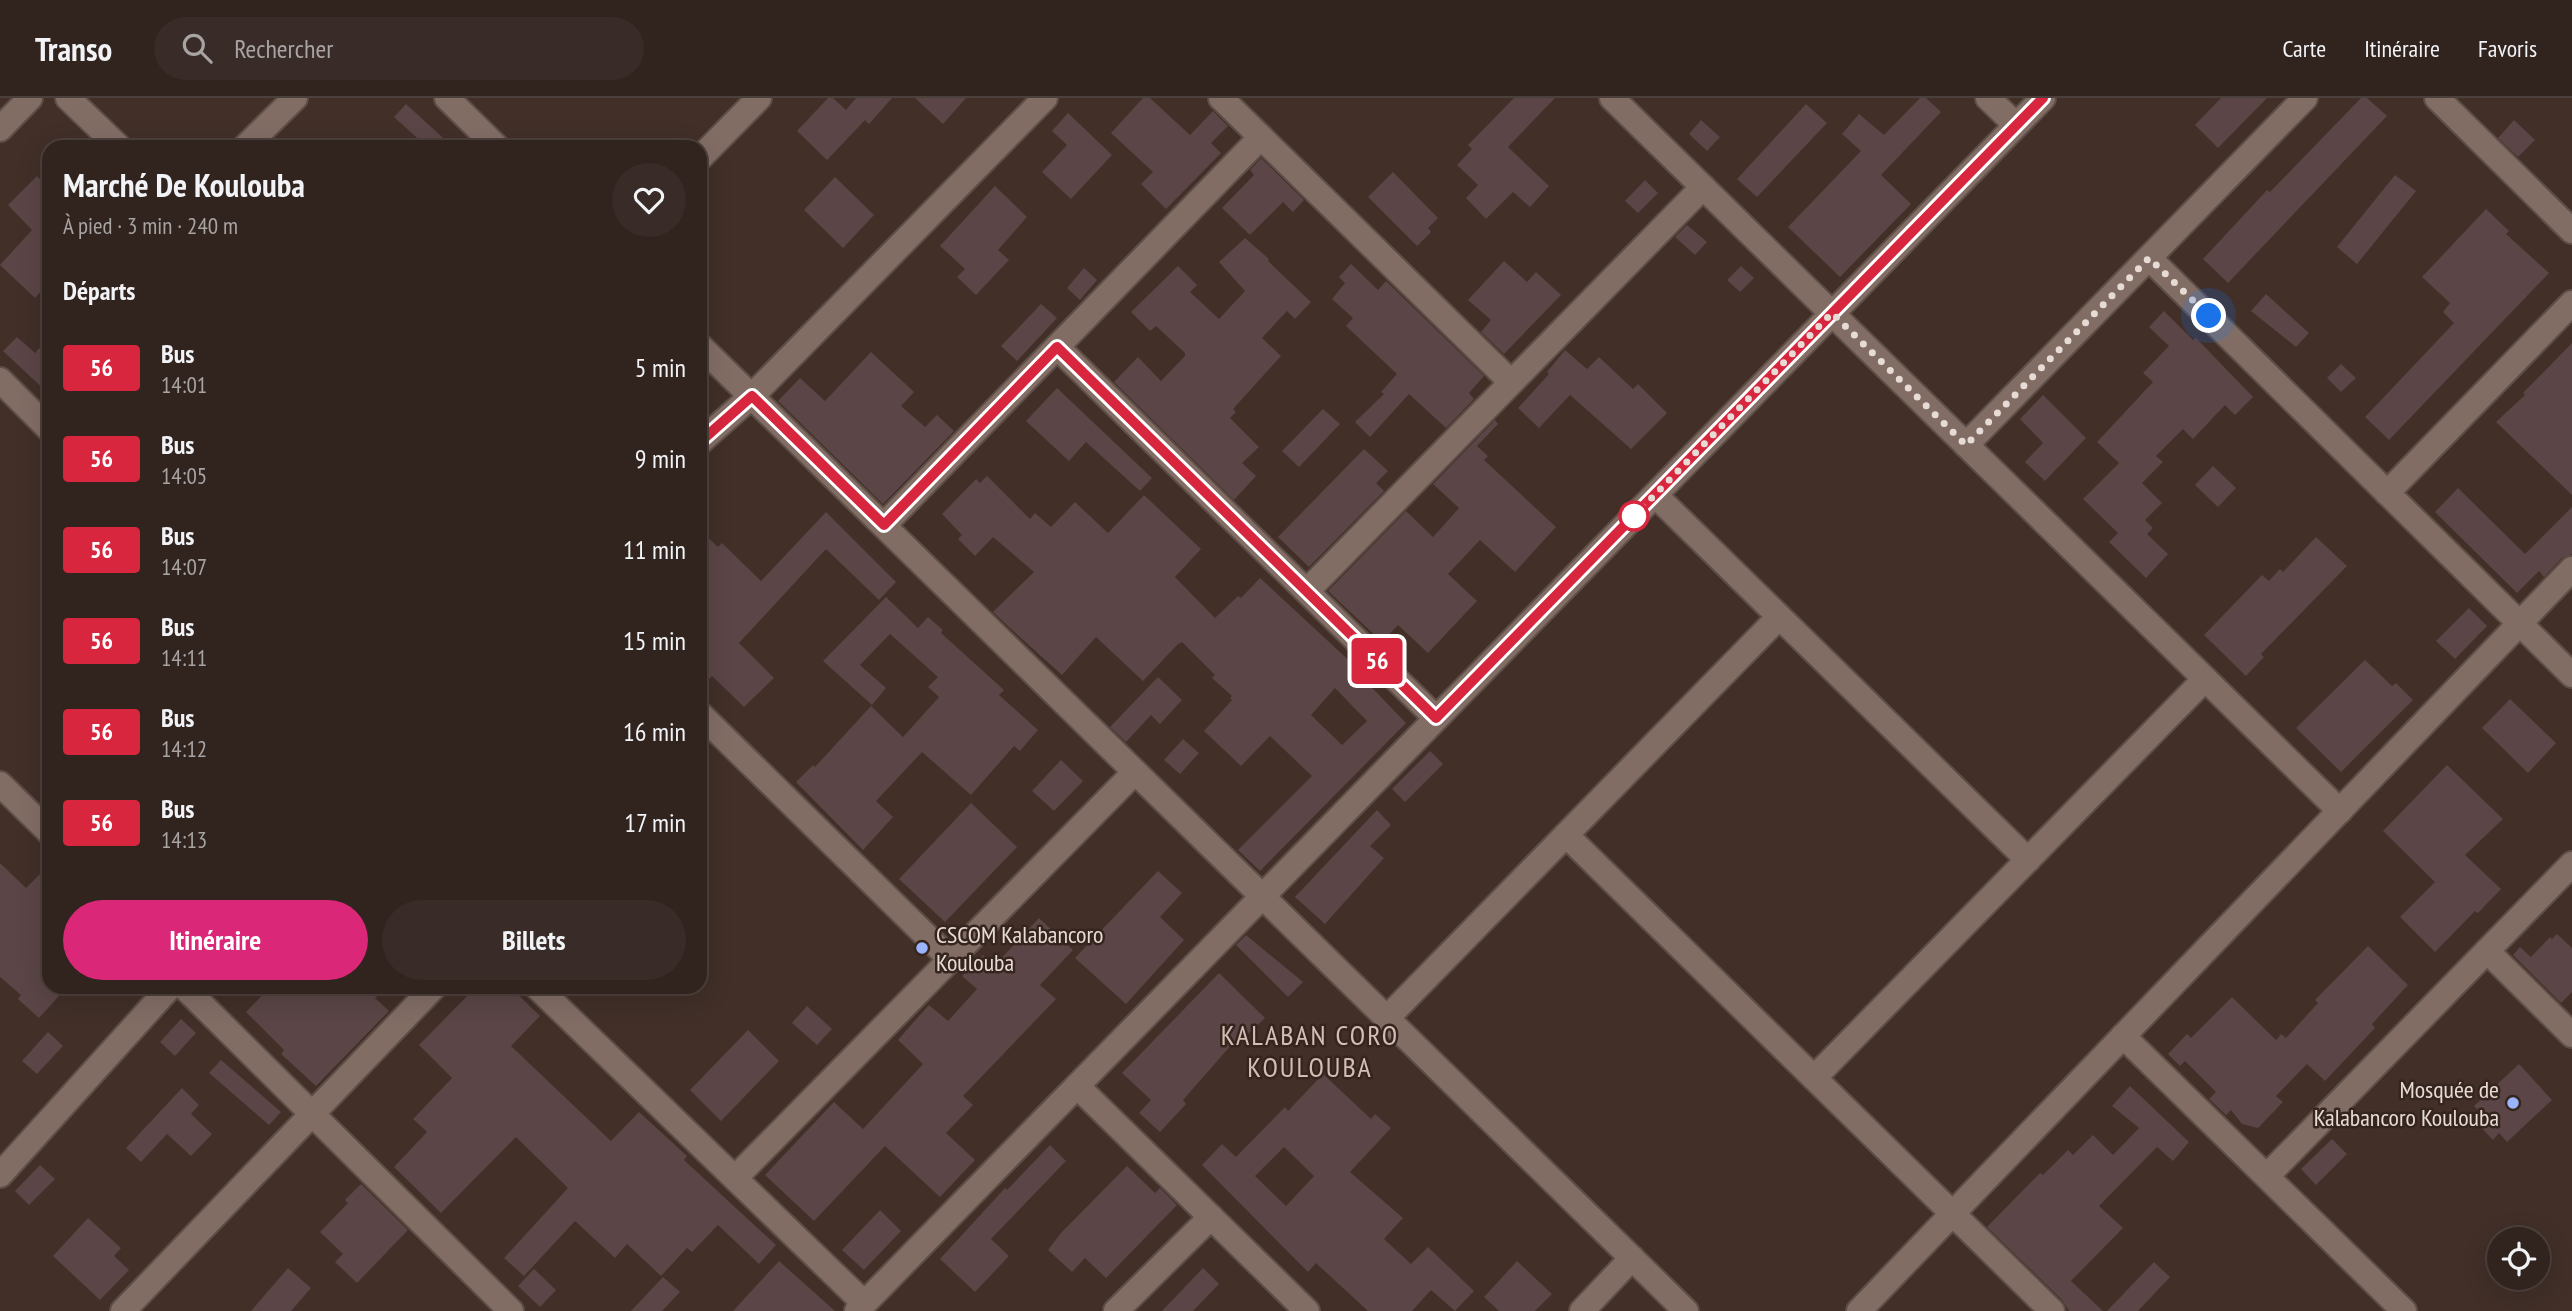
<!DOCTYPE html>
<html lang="fr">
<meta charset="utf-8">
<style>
body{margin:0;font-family:"PT Sans Narrow",sans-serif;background:#392b27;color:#f1f3f6;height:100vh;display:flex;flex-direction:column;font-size:26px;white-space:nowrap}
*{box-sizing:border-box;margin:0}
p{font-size:23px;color:#a8a4a4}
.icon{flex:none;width:38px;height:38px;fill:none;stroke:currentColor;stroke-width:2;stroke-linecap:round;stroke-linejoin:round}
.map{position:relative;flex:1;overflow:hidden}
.side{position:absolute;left:42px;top:42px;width:665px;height:854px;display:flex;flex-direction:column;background:#31231e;border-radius:21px;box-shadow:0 7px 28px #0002,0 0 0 2px #4c403c}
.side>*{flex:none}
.badge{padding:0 14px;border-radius:5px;font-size:24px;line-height:46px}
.tools{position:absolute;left:2487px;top:1129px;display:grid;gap:14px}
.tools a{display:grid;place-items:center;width:63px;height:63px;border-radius:50%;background:#31231e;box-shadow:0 7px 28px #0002,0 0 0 2px #4c403c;font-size:35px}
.you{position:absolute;width:35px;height:35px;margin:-18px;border:5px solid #fff;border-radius:50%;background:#1a73e8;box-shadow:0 0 0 10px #1a73e833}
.map>.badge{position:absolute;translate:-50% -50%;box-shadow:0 0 0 4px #fff}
h2{padding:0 21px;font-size:26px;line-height:63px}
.round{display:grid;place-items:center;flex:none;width:74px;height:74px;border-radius:37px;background:#392b27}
.head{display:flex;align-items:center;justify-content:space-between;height:119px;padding:0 21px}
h1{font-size:33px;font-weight:700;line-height:52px}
.action{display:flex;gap:14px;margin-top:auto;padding:14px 21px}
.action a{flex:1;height:80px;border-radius:42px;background:#db2777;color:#fff;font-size:28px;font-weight:700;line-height:80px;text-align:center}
.action a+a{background:#392b27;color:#f1f3f6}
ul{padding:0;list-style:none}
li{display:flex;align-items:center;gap:21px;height:91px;padding:0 21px}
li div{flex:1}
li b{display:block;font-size:26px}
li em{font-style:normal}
li .badge{min-width:77px;font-weight:700;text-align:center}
header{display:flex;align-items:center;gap:42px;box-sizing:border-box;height:98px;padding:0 35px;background:#31231e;border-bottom:2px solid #4c403c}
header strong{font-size:33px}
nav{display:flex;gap:38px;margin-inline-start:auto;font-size:24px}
.search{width:490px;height:63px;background:#392b27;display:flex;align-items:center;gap:18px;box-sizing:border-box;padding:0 24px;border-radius:38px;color:#a8a4a4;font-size:26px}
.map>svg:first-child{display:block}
</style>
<header>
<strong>Transo</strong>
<div class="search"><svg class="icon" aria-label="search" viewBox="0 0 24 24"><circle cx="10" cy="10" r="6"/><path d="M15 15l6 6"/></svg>Rechercher</div>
<nav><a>Carte</a><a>Itinéraire</a><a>Favoris</a></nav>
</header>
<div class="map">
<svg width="2572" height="1213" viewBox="0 0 2572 1213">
<rect width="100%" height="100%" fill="#412f28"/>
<!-- building -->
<g fill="#5b4546" fill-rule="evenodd">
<path d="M828,0H833L846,12L856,0H892L869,26L865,22L827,62L797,33Z"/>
<path d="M915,0H966L943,26Z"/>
<path d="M1143,0H1150L1190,37L1213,13L1228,28L1211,45L1221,55L1166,111L1141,86L1153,74L1111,35Z"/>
<path d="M1514,0H1555L1508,49L1549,88L1530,109L1513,94L1486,121L1466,100L1478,87L1457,67L1472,51L1468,47Z"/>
<path d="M1920,0H1926L1941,14L1881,77L1911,106L1840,179L1788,129L1861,53L1842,36L1859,16L1884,37Z"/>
<path d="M2221,0H2267L2218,50L2195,27Z"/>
<path d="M2361,0H2367L2387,18L2228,185L2203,161L2267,92L2270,94Z"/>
<path d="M406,6L453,49H427L394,19Z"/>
<path d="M1806,6L1827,25L1757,99L1737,81Z"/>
<path d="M1068,15L1112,57L1071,101L1042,74L1067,47L1052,33Z"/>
<path d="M1701,22L1720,39L1707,53L1689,36Z"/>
<path d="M2514,22L2535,42L2518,59L2498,40Z"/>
<path d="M1261,60L1304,102L1293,114L1283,104L1250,137L1222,110L1254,77L1250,72Z"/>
<path d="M1393,74L1438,120L1428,130L1431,134L1417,148L1368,99Z"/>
<path d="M2395,77L2416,93L2357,166L2337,149Z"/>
<path d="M37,78L49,91V184L35,200L0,167L32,132L8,107Z"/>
<path d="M835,79L874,117L843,150L804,112Z"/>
<path d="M1645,82L1658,95L1638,115L1625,103Z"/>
<path d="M995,88L1027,119L998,152L1009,162L976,197L957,179L965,171L940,148Z"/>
<path d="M2486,111L2509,133L2506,136L2549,175L2389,342L2365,319L2454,225L2443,214L2450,205L2422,179Z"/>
<path d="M1687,127L1707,144L1695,157L1675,139Z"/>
<path d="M1245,140L1269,161L1268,163L1311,204L1295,221L1287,213L1262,240L1281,258L1233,311L1236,314L1230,320L1259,349L1242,365L1256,378L1234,402L1114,284L1138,259L1161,283L1185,258V255L1156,228L1150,233L1131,214L1178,168L1197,187L1190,194L1219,221L1245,193L1219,164Z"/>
<path d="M1504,163L1527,184L1536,174L1561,197L1504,256L1481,234L1491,222L1468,202Z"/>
<path d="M1351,166L1378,192L1386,183L1484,278L1469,295L1474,301L1446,330L1409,296L1370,339L1355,324L1384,296L1381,294L1397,276L1346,228L1353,220L1332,201L1345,185L1339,179Z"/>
<path d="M1741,168L1754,180L1740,194L1727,182Z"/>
<path d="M1084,170L1097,182L1080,202L1067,190Z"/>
<path d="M2266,196L2309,235L2296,249L2251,213Z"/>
<path d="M1041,206L1057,220L1017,263L1001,248Z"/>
<path d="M2164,213L2193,242L2196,240L2253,299L2235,317L2225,307L2193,341L2183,331L2156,358L2163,364L2142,385L2162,405L2145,422L2153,430L2147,436L2168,456L2146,480L2109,444L2118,435L2083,401L2119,365L2097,344L2153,284L2143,275L2169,248L2149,229Z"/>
<path d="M17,239L35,255L49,240V296L3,253Z"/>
<path d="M2572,245V397L2496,324L2525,297L2523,295Z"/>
<path d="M1565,252L1587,271L1599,259L1633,291L1638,286L1667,315L1631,351L1570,297L1539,330L1518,310L1549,276L1547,274Z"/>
<path d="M871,254L914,294L901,308L925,329L937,317L954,333L883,406L778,303L800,280L825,303Z"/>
<path d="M2341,266L2356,280L2341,294L2327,280Z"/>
<path d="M1057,290L1152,380L1140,393L1086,344L1069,363L1026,323Z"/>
<path d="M2043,297L2086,340L2045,383L2025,364L2043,345L2020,321Z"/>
<path d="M1323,311L1340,326L1299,369L1282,353Z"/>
<path d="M1495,322L1498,326L1477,348L1488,358L1484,362L1556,429L1515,474L1480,442L1448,476L1477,503L1428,555L1398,527L1382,544L1328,493L1406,413L1433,439L1459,410L1433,386Z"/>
<path d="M1364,351L1388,373L1376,385L1384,393L1309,469L1278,439Z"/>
<path d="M2213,368L2236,390L2218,409L2195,387Z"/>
<path d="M987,378L1030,421L1035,415L1051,429L1075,404L1108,435L1144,397L1201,451L1175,479L1215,520L1238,498L1241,500L1260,480L1355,568L1353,570L1406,625L1260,773L1238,752L1312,678L1270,638L1241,668L1204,633L1232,602L1230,600L1232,598L1212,580L1215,577L1182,544L1177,547L1143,583L1096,539L1062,577L1010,530L993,514L1034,474L993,439L975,458L958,441L962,437L942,416L976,381L980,385ZM1335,590L1367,623L1342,647L1311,617Z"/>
<path d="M2458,390L2525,456L2572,409V456L2561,461L2544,479L2539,473L2517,495L2435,414Z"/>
<path d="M826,414L896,484L879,502L826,451L739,545L774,580L744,609L712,578L700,590V432L718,449L722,445L761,483Z"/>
<path d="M2316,439L2347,468L2261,556L2264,559L2246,578L2204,537L2262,477L2269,483L2280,471L2283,474Z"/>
<path d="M886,499L918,530L928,519L943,532L941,535L1004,592L999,597L1038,632L1020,653L1014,648L971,697L922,654L876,703L893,719L863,752L796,684L813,667L815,669L871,608L903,639L939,599L928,589L938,579L890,536L860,567L886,590L872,607L823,563Z"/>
<path d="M2469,510L2487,528L2455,561L2436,543Z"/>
<path d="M2365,562L2392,588L2396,585L2413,602L2341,674L2296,630Z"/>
<path d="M1158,579L1182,602L1160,626L1151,617L1126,644L1110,629Z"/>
<path d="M2510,601L2556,645L2528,675L2482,630Z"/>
<path d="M1183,641L1199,655L1180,676L1164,662Z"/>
<path d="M1430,653L1443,666L1405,704L1392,691Z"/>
<path d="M1061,662L1083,683L1054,713L1032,693Z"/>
<path d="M2447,667L2503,721L2465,757L2501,791L2478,815L2475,813L2435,854L2400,819L2435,784L2383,733Z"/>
<path d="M971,705L1017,749L945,824L899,781Z"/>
<path d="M1377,712L1391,727L1370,748L1384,760L1325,826L1295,799Z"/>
<path d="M0,765L26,790L49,767V889H67L39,920L18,901L21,897L0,879Z"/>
<path d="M1158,773L1182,795L1160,819L1184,842L1126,906L1075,860Z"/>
<path d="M1039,820L1073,852L1040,887L1056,901L963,998L973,1007L946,1035L975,1062L940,1099L885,1048L814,1123L765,1077L834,1004L863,1031L923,966L898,942L911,927L929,907L948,923L977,891L962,878L983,857L995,867Z"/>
<path d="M2557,836L2572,850V894L2561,905L2513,857L2520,849L2531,859L2550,839L2552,841Z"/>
<path d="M1246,837L1303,884L1288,899L1236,847Z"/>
<path d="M2368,848L2408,887L2372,926L2375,930L2325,983L2307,966L2276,998L2283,1004L2258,1030L2242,1026L2231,1012L2226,1017L2209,1001L2216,994L2185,963L2180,968L2168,956L2187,936L2191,940L2232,899L2276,942L2281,936L2286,940L2318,905L2315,902Z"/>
<path d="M1219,875L1265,920L1235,948L1233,945L1183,1002L1186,1006L1160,1034L1139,1015L1151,1002L1122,975Z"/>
<path d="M270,889H386L375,900L389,913L316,988L281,956L284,952L246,914Z"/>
<path d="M476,889H510L540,918L511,948L611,1043L639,1014L687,1058L684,1062L776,1147L759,1166L718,1127L692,1154L687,1150L661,1178L627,1146L615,1160L575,1123L524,1178L504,1160L568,1090L516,1039L441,1115L394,1069L427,1034L413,1021L452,980L419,947Z"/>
<path d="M807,908L832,931L817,947L792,925Z"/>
<path d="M181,921L196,935L175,958L160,944Z"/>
<path d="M748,932L779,963L721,1023L690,992Z"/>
<path d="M48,934L63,948L37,976L22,963Z"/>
<path d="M221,962L281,1014L269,1027L209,975Z"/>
<path d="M2519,966L2552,1002L2507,1044L2499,1035L2493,1042L2475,1023L2482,1016L2474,1008Z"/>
<path d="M1323,976L1371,1021L1375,1016L1391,1030L1350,1074L1403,1120L1384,1141L1411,1166L1428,1149L1474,1193L1455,1213L1431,1192L1412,1213H1368L1316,1165L1308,1174L1202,1067L1222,1046L1236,1059L1285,1009L1288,1013ZM1284,1049L1314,1078L1286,1108L1255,1078Z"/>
<path d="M2130,988L2189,1044L2173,1063L2157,1049L2099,1108L2123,1130L2071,1183L2103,1213H2069L2062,1202L1987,1129L2040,1075L2043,1077L2068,1052L2073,1057L2093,1037L2113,1057L2139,1030L2112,1008Z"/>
<path d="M182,990L199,1007L191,1016L212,1036L191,1058L167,1036L141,1064L126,1050Z"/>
<path d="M2332,1041L2347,1056L2316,1087L2301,1071Z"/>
<path d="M1050,1047L1066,1063L991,1141L1009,1158L975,1194L940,1161L1005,1090L1007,1092Z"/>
<path d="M40,1067L55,1081L29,1107L15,1093Z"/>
<path d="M1127,1068L1155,1095L1160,1090L1177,1107L1106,1180L1085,1160L1072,1174L1048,1152L1061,1135Z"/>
<path d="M361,1086L408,1132L357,1185L335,1164L343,1156L320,1134L348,1105L345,1102Z"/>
<path d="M880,1112L901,1133L864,1172L842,1152Z"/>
<path d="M88,1120L121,1150L114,1158L129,1172L100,1202L53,1158Z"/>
<path d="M779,1163L835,1213H733Z"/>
<path d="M1517,1163L1552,1196L1535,1213H1499L1484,1199Z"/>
<path d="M2154,1164L2170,1179L2138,1213H2107Z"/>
<path d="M288,1170L311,1190L291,1213H251Z"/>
<path d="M1203,1170L1219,1186L1193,1213H1162Z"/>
<path d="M534,1171L556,1192L540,1209L518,1188Z"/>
<path d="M663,1179L680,1194L662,1213H631Z"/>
</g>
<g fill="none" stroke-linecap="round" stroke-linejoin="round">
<defs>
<g id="minor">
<path d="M68,0L119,49"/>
<path d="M447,0L497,49"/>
<path d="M1221,0L1511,284"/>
<path d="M1612,0L2340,713"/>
<path d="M1988,0L2016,27"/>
<path d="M2437,0L2572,133"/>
<path d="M0,31L30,0"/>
<path d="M245,49L295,0"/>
<path d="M700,60L759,0"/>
<path d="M2149,160L2572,577"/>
<path d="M700,248L1686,1213"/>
<path d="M1057,249L1436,620"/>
<path d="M0,282L49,331"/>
<path d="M700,344L752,298L1045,0"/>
<path d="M1966,347L2305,0"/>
<path d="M2387,395L2572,205"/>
<path d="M1655,397L2028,762"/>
<path d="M884,427L1261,39"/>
<path d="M1307,493L1703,89"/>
<path d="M700,616L950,861"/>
<path d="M0,686L49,734"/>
<path d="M1566,737L2052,1213"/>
<path d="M2487,853L2572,937"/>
<path d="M184,889L511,1213"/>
<path d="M537,889L864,1205"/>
<path d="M1387,920L1779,519"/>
<path d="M2123,938L2404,1213"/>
<path d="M1814,980L2205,581"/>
<path d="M1077,988L1307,1213"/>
<path d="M0,1077L170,889"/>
<path d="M2267,1078L2572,766"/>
<path d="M735,1080L1135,674"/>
<path d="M123,1213L434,889"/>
<path d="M857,1213L2043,0"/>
<path d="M1116,1213L1211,1119"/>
<path d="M1582,1213L1632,1160"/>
<path d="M1859,1213L2572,471"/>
</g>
</defs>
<!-- minor casing -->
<use href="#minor" stroke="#5d4e47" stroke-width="28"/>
<!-- minor -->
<use href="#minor" stroke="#826d65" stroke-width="24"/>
</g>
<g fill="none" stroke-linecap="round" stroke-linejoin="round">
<defs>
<path id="line" d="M700,344L752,298L884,427L1057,249L1436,620L2043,0"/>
</defs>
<!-- line casing -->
<use href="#line" stroke="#fff" stroke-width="16"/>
<!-- line -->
<use href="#line" stroke="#d7263d" stroke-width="10"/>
<!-- walk -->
<path stroke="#e7dbd6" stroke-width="7" stroke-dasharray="0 12.6" d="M1634,418L1832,215L1966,347L2149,160L2209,218"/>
</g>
<!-- markers -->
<circle fill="#fff" stroke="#d7263d" stroke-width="3.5" cx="1634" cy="418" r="14"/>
<g fill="#9ab5fd" stroke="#36251e" stroke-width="2.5">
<circle cx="922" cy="850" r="7"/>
<circle cx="2513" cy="1005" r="7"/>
</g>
<g text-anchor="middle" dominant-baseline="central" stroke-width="5" stroke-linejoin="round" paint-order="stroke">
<!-- poi labels -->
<g font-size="24" fill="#e7dbd6" stroke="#36251e" text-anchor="start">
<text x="936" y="836">CSCOM Kalabancoro<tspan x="936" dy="28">Koulouba</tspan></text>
<text x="2499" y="991" text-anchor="end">Mosquée de<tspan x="2499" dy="28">Kalabancoro Koulouba</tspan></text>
</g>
<!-- quarter labels -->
<g font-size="28" letter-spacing="2" fill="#d4bdb4" stroke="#36251e">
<text x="1310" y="936">KALABAN CORO<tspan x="1310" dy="32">KOULOUBA</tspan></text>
</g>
</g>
</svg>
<div class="tools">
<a><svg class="icon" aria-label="locate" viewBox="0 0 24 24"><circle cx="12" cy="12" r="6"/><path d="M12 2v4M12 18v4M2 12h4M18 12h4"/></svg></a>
</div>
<div class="you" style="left:2209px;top:218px"></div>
<b class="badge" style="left:1377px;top:563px;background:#d7263d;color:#fff">56</b>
<section class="side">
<div class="head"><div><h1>Marché De Koulouba</h1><p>À pied · 3 min · 240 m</p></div><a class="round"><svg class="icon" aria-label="heart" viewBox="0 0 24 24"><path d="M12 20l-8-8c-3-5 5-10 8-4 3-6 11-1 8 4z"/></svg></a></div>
<h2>Départs</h2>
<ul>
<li><span class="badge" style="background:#d7263d;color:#fff">56</span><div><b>Bus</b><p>14:01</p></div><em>5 min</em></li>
<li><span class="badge" style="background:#d7263d;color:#fff">56</span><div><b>Bus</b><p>14:05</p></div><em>9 min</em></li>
<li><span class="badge" style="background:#d7263d;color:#fff">56</span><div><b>Bus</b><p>14:07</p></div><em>11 min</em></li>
<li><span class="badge" style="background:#d7263d;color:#fff">56</span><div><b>Bus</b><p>14:11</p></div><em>15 min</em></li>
<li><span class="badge" style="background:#d7263d;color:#fff">56</span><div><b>Bus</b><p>14:12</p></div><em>16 min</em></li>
<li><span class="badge" style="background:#d7263d;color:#fff">56</span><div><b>Bus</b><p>14:13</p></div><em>17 min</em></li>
</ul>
<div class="action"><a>Itinéraire</a><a>Billets</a></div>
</section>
</div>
